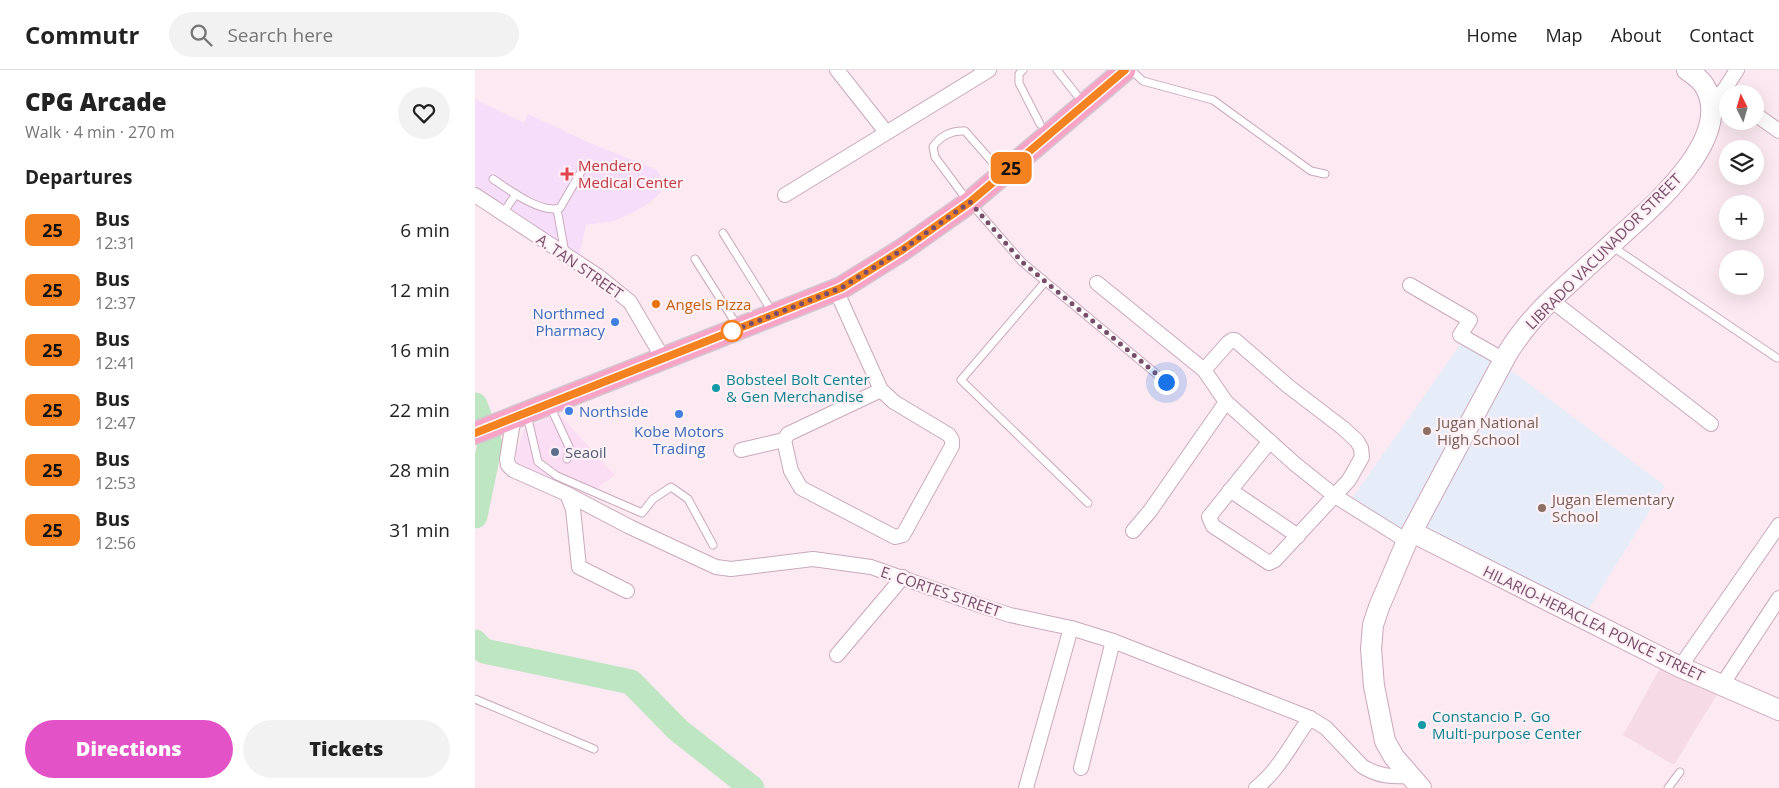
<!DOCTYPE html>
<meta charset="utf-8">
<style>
body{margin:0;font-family:"Open Sans",sans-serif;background:#f2f2f2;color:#222;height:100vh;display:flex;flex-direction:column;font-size:19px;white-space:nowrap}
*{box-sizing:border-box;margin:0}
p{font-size:16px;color:#767676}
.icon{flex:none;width:28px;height:28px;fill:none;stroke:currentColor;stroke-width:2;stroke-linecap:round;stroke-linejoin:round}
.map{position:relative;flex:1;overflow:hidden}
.details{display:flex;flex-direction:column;background:#fff;width:475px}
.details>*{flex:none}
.badge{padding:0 10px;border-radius:8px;font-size:18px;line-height:32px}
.needle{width:32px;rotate:355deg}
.tools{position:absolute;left:1244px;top:15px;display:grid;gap:10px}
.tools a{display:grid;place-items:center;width:45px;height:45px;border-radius:50%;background:#fff;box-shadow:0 5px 20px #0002;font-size:25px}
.you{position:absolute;width:25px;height:25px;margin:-12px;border:4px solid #fff;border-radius:50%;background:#1a73e8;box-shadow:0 0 0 8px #1a73e833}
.map>.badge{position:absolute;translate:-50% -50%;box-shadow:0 0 0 2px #fff}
h2{padding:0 25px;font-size:19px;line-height:45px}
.round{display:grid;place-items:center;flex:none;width:52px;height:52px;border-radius:26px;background:#f2f2f2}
.overview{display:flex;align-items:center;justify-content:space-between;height:85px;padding:0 25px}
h1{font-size:24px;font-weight:800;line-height:38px}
.action{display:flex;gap:10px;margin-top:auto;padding:10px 25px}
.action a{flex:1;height:58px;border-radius:30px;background:#e352c6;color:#fff;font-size:20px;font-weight:800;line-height:58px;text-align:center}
.action a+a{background:#f2f2f2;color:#222}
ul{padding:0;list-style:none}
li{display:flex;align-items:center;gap:15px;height:60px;padding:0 25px}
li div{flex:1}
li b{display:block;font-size:19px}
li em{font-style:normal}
li .badge{min-width:55px;font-weight:700;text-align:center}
header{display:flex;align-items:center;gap:30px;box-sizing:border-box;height:70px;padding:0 25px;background:#fff;border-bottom:1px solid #e0e0e0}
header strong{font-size:24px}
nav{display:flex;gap:28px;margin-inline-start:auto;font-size:18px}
.search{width:350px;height:45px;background:#f2f2f2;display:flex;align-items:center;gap:12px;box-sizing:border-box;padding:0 18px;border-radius:28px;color:#767676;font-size:19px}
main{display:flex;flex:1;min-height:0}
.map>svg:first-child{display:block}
</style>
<header>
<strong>Commutr</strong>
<div class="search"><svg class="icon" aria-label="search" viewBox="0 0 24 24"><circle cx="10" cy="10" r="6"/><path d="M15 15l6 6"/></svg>Search here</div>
<nav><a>Home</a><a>Map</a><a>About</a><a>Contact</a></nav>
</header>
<main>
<section class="details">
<div class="overview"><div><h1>CPG Arcade</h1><p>Walk · 4 min · 270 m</p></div><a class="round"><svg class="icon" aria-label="heart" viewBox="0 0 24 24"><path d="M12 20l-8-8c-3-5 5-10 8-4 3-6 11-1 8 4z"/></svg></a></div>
<h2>Departures</h2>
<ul>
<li><span class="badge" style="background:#f58220;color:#111">25</span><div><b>Bus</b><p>12:31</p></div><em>6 min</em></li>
<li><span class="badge" style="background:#f58220;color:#111">25</span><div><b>Bus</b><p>12:37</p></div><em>12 min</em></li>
<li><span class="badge" style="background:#f58220;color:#111">25</span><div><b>Bus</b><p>12:41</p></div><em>16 min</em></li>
<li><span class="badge" style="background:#f58220;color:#111">25</span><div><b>Bus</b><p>12:47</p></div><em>22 min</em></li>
<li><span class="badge" style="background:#f58220;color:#111">25</span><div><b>Bus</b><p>12:53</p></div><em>28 min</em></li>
<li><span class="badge" style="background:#f58220;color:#111">25</span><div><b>Bus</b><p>12:56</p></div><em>31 min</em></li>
</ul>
<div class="action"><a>Directions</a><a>Tickets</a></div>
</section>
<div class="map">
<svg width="1304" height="718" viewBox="0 0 1304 718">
<rect width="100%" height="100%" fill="#fce9f1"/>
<!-- residential -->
<path fill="#f6dbe7" d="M1188,593L1244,621L1199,695L1148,665Z"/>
<!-- commercial -->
<path fill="#fcdef4" d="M83,343L140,405L113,425L43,398L41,384L49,359Z"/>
<!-- education -->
<g fill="#e6edf9">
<path d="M987,272L1016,291L925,461L876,430Z"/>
<path d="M1030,296L1190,416L1111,543L945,460Z"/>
</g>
<!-- medical -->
<path fill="#f6ddfa" d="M0,29L49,53L53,44L115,73L182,100L187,109L186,122L174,133L157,143L139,151L111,155L104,185L0,115Z"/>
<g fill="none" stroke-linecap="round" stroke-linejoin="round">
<!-- river -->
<g stroke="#bee6c2" stroke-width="25">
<path d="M0,335L15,374L0,446"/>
<path d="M0,572L9,581L156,612L203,660L277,718"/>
</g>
<defs>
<g id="lane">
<path d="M548,0L544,4V13L565,54"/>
<path d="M582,0L601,24"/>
<path d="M656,0L668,11L738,30L836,101L850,104"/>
<path d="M519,94L490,61C477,60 465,66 458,77L460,87L486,122L547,192L691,312"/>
<path d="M18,109C34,120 66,144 85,138L107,100"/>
<path d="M82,139L90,183"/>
<path d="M28,143L41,124"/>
<path d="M248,163L293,235"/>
<path d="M1138,177L1302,288"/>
<path d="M220,189L258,249"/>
<path d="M570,212L486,310L613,433"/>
<path d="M75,336L95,379L92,389"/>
<path d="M52,345L63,392L82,406L167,443L178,429L196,417L213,429L238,475"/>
<path d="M0,629L119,679"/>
<path d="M1193,718L1205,702"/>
</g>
<g id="street">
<path d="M362,0L411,62"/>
<path d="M1235,34L1249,20L1262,0"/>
<path d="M1280,44L1304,61"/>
<path d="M0,125L123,206L155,232L182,278L187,289"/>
<path d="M310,125L514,0"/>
<path d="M622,213L729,300L751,332L820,394L860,426L932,471"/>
<path d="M935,215L995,250L985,265L1029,290"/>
<path d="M1076,230L1236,354"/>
<path d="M729,300L753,273L757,270H760L813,316L868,358L882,371L886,378L887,387L874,410L800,490L794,493L738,456L734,447L795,371"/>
<path d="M39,346L32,389L33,395L38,400L92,424L155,457L241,497L256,499L338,489L396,497L504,535L535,545L596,558L638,571L835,648L851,658L887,696C902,706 916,707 934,706"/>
<path d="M309,370L316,401L326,418L420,467L428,465L477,376V370L474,365L419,332L406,320L361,220"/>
<path d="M266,380L309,370L313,364L406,320"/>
<path d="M755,420L823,466"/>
<path d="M92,424L98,439L104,497L152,521"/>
<path d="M658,461L675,441L751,332"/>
<path d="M362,585L428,507"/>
<path d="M1205,597L1304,455"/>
<path d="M1247,615L1304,528"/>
<path d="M606,698L638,571"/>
<path d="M551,718L596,558"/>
<path d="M781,718C805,699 817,672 835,648"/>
</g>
<g id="secondary">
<path d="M937,462L1205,597L1304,640"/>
<path d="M946,718L919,687L910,671L899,616L896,579L898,555L904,537L932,471L1032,284C1045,263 1060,245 1078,228C1099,208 1121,189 1142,169C1175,139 1262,67 1229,15C1225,9 1218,4 1212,0"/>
</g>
<path id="primary" d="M0,363L366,218L427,180L495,132L650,0"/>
</defs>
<!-- lane casing -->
<use href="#lane" stroke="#caa9bc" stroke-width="9"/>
<!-- street casing -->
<use href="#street" stroke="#caa9bc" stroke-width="16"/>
<!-- secondary casing -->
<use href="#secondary" stroke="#cda7bd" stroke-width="22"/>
<!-- primary casing -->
<use href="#primary" stroke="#d3c6cf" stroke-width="24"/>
<!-- lane -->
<use href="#lane" stroke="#fff" stroke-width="7"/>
<!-- street -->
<use href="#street" stroke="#fff" stroke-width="14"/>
<!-- secondary -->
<use href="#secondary" stroke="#fff" stroke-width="20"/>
<!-- primary -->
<use href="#primary" stroke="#f9a4c6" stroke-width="21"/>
</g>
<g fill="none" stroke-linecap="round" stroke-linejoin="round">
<defs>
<path id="line" d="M0,363L366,218L427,180L495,132L650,0"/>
</defs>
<!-- line casing -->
<use href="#line" stroke="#fff" stroke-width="11"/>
<!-- line -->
<use href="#line" stroke="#f58220" stroke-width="8"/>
<!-- walk -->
<path stroke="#774d69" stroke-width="5" stroke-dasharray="0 9" d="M257,261L250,264L366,218L427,180L495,132L547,192L691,312"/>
</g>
<!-- markers -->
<path fill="#e0444e" stroke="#fff0f6" stroke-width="2" d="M89.5 96.5h5v5h5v5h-5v5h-5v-5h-5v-5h5z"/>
<circle fill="#e8710a" stroke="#fff0f6" stroke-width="2" cx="181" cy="234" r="5"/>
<g fill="#3f7fe0" stroke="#fff0f6" stroke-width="2">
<circle cx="140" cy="252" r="5"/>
<circle cx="94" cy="341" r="5"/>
<circle cx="204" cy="344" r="5"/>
</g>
<circle fill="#fff" stroke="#f58220" stroke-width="2.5" cx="257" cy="261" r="10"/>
<g fill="#0f9aa8" stroke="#fff0f6" stroke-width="2">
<circle cx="241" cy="318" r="5"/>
<circle cx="947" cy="655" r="5"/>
</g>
<g fill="#8d6e63" stroke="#fff0f6" stroke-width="2">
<circle cx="952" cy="361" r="5"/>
<circle cx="1067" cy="438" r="5"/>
</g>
<circle fill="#5c6f8a" stroke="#fff0f6" stroke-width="2" cx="80" cy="382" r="5"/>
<g text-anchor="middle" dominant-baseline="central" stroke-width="4.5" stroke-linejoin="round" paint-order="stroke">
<!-- health labels -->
<g font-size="15" fill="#be3a42" stroke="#fff0f6" text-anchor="start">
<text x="103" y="95">Mendero<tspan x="103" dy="17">Medical Center</tspan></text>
</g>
<!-- street labels -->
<g font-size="15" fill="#774d69" stroke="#fff0f6">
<text transform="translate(1128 181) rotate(-45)">LIBRADO VACUNADOR STREET</text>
<text transform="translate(105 196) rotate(35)">A. TAN STREET</text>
<text transform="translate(466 521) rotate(19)">E. CORTES STREET</text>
<text transform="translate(1119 553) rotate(26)">HILARIO-HERACLEA PONCE STREET</text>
</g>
<!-- food labels -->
<g font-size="15" fill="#c56008" stroke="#fff0f6" text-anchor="start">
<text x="191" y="234">Angels Pizza</text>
</g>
<!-- shop labels -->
<g font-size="15" fill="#366cbe" stroke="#fff0f6" text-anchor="end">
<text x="130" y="243">Northmed<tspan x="130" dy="17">Pharmacy</tspan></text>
<text x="104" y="341" text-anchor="start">Northside</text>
<text x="204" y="361" text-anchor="middle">Kobe Motors<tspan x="204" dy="17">Trading</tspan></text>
</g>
<!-- culture labels -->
<g font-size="15" fill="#0d838f" stroke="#fff0f6" text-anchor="start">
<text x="251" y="309">Bobsteel Bolt Center<tspan x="251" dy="17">&amp; Gen Merchandise</tspan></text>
<text x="957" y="646">Constancio P. Go<tspan x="957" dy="17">Multi-purpose Center</tspan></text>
</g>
<!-- education labels -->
<g font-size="15" fill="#785e54" stroke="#fff0f6" text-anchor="start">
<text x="962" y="352">Jugan National<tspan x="962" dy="17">High School</tspan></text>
<text x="1077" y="429">Jugan Elementary<tspan x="1077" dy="17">School</tspan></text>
</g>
<!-- service labels -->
<g font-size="15" fill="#4e5e75" stroke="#fff0f6" text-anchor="start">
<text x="90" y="382">Seaoil</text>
</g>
</g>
</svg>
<div class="tools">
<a><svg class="needle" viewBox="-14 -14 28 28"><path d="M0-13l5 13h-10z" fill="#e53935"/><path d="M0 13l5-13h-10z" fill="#767676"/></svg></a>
<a><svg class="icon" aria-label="layers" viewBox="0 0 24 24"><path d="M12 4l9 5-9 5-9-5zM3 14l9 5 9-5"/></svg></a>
<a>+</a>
<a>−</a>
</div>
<div class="you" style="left:691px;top:312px"></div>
<b class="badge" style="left:536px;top:98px;background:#f58220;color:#111">25</b>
</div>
</main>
